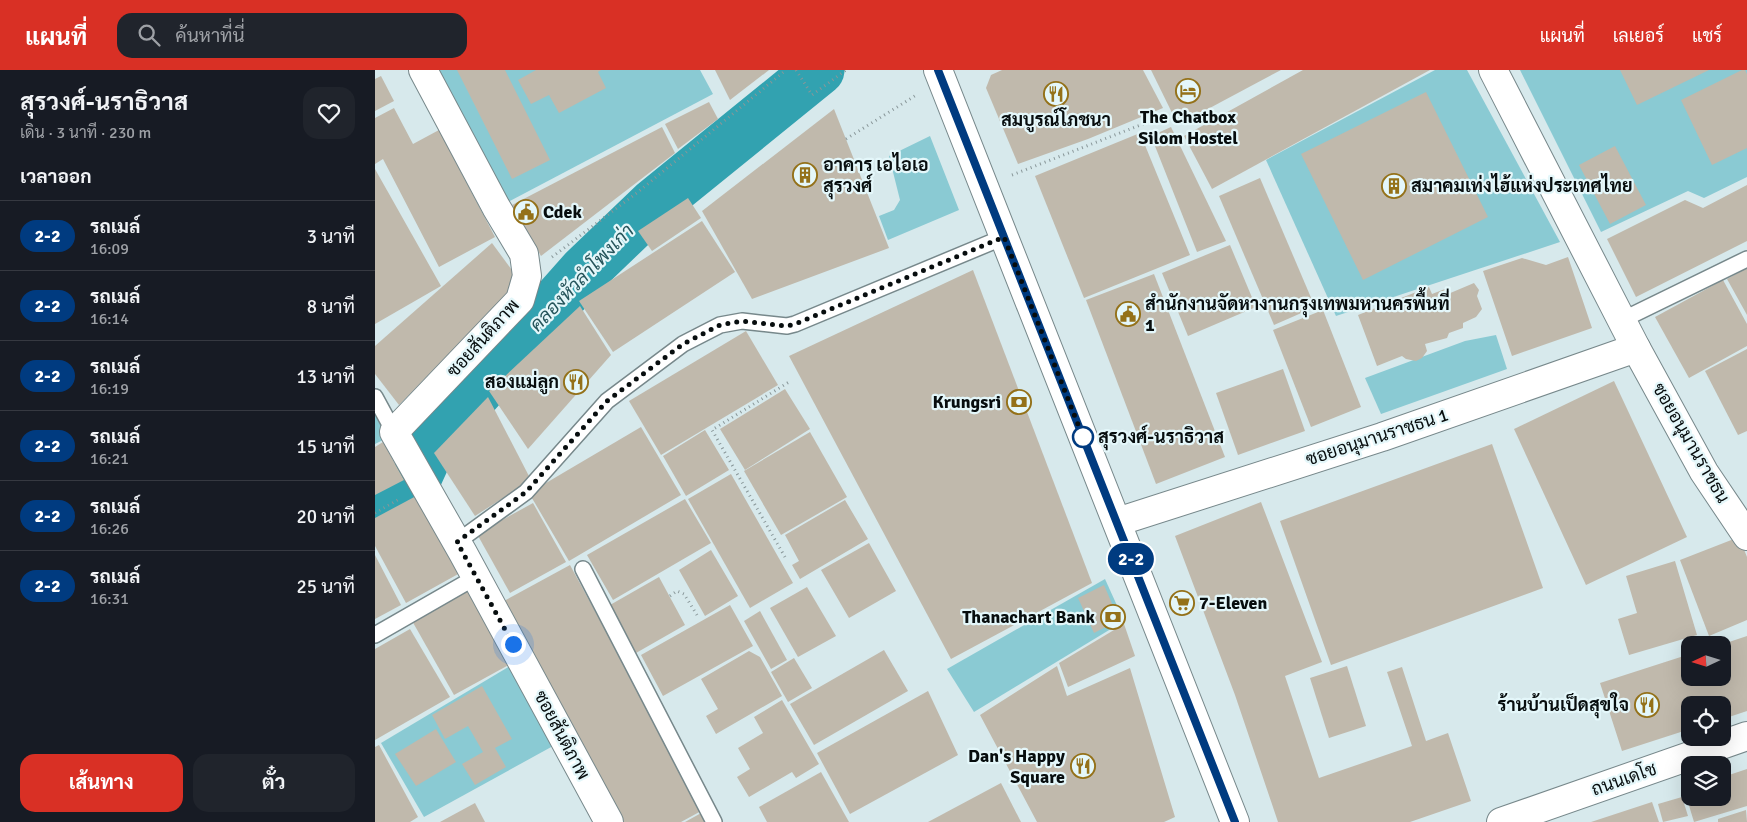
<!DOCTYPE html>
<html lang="th">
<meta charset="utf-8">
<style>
body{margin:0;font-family:Signika,Sarabun,sans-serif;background:#20242c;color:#f1f3f6;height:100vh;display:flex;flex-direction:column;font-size:19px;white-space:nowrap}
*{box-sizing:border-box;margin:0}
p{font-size:16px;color:#9ea1a6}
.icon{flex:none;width:28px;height:28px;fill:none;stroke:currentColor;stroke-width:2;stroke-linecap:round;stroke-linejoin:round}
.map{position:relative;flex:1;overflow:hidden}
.details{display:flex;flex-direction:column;background:#171b24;width:375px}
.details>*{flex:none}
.badge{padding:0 10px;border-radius:16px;font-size:18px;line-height:32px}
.needle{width:32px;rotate:266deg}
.buttons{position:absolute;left:1306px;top:566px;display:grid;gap:10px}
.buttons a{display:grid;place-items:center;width:50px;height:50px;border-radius:10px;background:#171b24;box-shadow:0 5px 20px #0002;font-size:25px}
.you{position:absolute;width:25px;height:25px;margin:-12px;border:4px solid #fff;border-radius:50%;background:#1a73e8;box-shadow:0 0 0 8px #1a73e833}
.map>.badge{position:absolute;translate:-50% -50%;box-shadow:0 0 0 2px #fff}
h2{padding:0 20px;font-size:19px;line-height:45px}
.round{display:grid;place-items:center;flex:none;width:52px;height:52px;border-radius:15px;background:#20242c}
.head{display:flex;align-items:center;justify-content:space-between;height:85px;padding:0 20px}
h1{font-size:24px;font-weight:700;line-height:38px}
.action{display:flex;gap:10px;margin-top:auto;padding:10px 20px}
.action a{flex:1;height:58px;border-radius:15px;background:#d93025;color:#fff;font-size:20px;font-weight:700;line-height:58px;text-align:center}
.action a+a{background:#20242c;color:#f1f3f6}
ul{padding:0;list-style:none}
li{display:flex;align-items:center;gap:15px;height:70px;padding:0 20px;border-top:1px solid #363941}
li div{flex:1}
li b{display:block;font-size:19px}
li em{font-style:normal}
li .badge{min-width:55px;font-weight:700;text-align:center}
header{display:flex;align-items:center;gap:30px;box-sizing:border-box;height:70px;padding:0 25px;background:#d93025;color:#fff}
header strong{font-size:24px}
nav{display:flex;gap:28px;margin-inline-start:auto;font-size:18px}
.search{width:350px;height:45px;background:#20242c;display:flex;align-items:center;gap:12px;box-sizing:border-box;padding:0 18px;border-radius:15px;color:#9ea1a6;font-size:19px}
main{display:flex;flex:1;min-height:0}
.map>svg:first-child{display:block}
</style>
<header>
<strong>แผนที่</strong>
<div class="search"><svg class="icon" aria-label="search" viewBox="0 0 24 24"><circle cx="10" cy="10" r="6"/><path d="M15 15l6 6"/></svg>ค้นหาที่นี่</div>
<nav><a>แผนที่</a><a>เลเยอร์</a><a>แชร์</a></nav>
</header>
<main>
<section class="details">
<div class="head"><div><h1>สุรวงศ์-นราธิวาส</h1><p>เดิน · 3 นาที · 230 m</p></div><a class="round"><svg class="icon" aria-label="heart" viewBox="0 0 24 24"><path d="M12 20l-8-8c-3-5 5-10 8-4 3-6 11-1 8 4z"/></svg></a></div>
<h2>เวลาออก</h2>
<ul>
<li><span class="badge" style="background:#003b80;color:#fff">2-2</span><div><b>รถเมล์</b><p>16:09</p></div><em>3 นาที</em></li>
<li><span class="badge" style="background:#003b80;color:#fff">2-2</span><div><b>รถเมล์</b><p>16:14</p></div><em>8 นาที</em></li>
<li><span class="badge" style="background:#003b80;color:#fff">2-2</span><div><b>รถเมล์</b><p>16:19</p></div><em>13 นาที</em></li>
<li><span class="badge" style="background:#003b80;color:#fff">2-2</span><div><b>รถเมล์</b><p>16:21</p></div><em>15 นาที</em></li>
<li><span class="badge" style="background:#003b80;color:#fff">2-2</span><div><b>รถเมล์</b><p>16:26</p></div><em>20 นาที</em></li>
<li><span class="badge" style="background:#003b80;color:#fff">2-2</span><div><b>รถเมล์</b><p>16:31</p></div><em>25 นาที</em></li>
</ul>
<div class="action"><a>เส้นทาง</a><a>ตั๋ว</a></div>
</section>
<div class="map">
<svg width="1372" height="752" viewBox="0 0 1372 752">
<rect width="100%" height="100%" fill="#d7e9ec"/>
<!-- green -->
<g fill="#8acad3">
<path d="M63,0H325L338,24L131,133Z"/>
<path d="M1060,0H1092L1185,172L961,246L891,90Z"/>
<path d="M1145,0H1372V107L1329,128L1313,121L1226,162Z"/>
<path d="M555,66L584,140L513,170L504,146L519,140L525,130L514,86Z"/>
<path d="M1121,265L1132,299L1006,344L990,308L1090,271Z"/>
<path d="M0,341L14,367L0,374Z"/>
<path d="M730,509L749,551L599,642L572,599Z"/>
<path d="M140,593L178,676L49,747L6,673Z"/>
</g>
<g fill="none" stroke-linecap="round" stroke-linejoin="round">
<!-- river -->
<path stroke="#32a2b0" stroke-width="51" d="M0,440L37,417L58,371L209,201L280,133L444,0"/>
</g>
<!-- building -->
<g fill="#c0b9ac">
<path d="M82,0H130L175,90L137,109Z"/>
<path d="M161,0H226L223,2L231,18L184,43L174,25L156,34L143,10Z"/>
<path d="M340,0H394L355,30Z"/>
<path d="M627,0H768L788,38L713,69L643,94L611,18L616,5Z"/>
<path d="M776,0H906L803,55Z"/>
<path d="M928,0H1055L837,119L809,66Z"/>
<path d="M1245,0H1334L1262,35Z"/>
<path d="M1367,0H1370L1372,4V78L1337,95L1306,30Z"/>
<path d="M6,6L19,31L0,41V9Z"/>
<path d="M1051,22L1113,147L988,210L926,84Z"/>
<path d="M334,32L343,49L303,79L290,54Z"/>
<path d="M19,38L38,74L64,60L120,167L64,197L8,89L0,94V48Z"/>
<path d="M459,39L514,178L377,229L327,141Z"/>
<path d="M287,57L300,83L166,186L137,135Z"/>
<path d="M796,57L851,171L822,182L776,66Z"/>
<path d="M765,63L815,185L709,228L660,106Z"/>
<path d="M1240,76L1271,135L1235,154L1204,95Z"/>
<path d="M0,99L66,216L0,254Z"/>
<path d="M885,108L940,237L899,255L844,126Z"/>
<path d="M1372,115V171L1261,227L1232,169L1310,130L1328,138Z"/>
<path d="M313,128L326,148L277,181L263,161Z"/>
<path d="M327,151L360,202L238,282L204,231Z"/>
<path d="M117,173L145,211L24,335L0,304V276Z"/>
<path d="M855,175L881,237L813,266L787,203Z"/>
<path d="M1193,187L1217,258L1137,286L1108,201L1147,188L1171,195Z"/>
<path d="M1372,198V245L1352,209Z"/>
<path d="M598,200L717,513L576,589L414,286Z"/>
<path d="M779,204L850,387L781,414L711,230Z"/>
<path d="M1348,210L1372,254V276L1314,308L1280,247Z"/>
<path d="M1099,213L1104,220L1102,226L1107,239L1101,247L1088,253V258L1074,263L1072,268L1050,274L1052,281L1047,288L1041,291L1031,289L1027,286L1002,296L983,245L1054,217L1057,224L1070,219L1073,224Z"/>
<path d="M205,236L236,285L153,379L114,321Z"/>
<path d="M948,240L986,337L936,357L898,260Z"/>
<path d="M371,261L403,315L286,385L254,331Z"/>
<path d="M1372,279V361L1363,365L1330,301Z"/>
<path d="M908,299L930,361L863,385L841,323Z"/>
<path d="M1239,311L1312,467L1211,515L1139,359Z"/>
<path d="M410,319L435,359L370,400L345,359Z"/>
<path d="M113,327L156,410L100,446L59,383Z"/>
<path d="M266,357L306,425L194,491L154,423Z"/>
<path d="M330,360L354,400L311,426L288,386Z"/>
<path d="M435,362L472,427L406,465L369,401Z"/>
<path d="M8,372L29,410L0,425V377Z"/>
<path d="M1117,374L1168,518L956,595L905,451Z"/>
<path d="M356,404L418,513L375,538L313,429Z"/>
<path d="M43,425L85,503L31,533L0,476V448Z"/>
<path d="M310,429L336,473L238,530L212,485Z"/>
<path d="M470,430L493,469L425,509L417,495L424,491L410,465Z"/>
<path d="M886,432L947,592L910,606L944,708L1037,676L1012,602L1027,597L1051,671L1073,663L1096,731L1035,752H903L860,625L800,466Z"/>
<path d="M158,433L191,492L135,523L102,464Z"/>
<path d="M1364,467L1372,487V550L1334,566L1305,490Z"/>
<path d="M494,473L521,521L474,548L446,500Z"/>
<path d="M336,480L363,526L330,546L304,500Z"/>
<path d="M0,485L26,535L0,549Z"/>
<path d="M1300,491L1322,565L1254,585L1243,549L1262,543L1251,506Z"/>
<path d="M195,495L328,740L306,752H249L129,531Z"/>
<path d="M284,507L310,555L261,583L235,535Z"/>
<path d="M96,515L139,592L79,625L36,549Z"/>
<path d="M729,515L744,550L719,563L703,528Z"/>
<path d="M432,517L461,566L423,587L395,538Z"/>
<path d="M355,535L378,576L288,626L266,585Z"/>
<path d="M385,541L412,590L396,599L369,551Z"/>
<path d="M749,554L760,586L693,617L684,593Z"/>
<path d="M35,559L75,627L0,670V579Z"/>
<path d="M1372,566V641L1348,649V635H1315V659L1247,681L1225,613L1315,584V608H1348V574Z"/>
<path d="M509,580L533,621L439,675L415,634Z"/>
<path d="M374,581L385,587L407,626L341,664L331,646L343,639L326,609Z"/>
<path d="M419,588L437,618L413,632L396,602Z"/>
<path d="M682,596L692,626L755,598L800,747L789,752H662L605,645Z"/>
<path d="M972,596L991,656L954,668L935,608Z"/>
<path d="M107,616L137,669L120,678L131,697L100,715L87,694L108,682L93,656L70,669L57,645Z"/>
<path d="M553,621L583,685L475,744L442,683Z"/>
<path d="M407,630L444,694L421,708L417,702L374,727L362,707L375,699L363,678L388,663L379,647Z"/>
<path d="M61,659L81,692L41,716L20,684Z"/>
<path d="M4,675L43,747L35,752H0V677Z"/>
<path d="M1372,699V736L1319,752L1309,719L1315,718V728H1348V707Z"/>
<path d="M446,702L474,752H392L384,737Z"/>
<path d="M626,713L646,752H553Z"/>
<path d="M1307,727L1313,746L1288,752L1283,734Z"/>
<path d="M1277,732L1284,752H1216Z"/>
<path d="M100,733L110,752H65Z"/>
<path d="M1371,740L1372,752H1343V749Z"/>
<path d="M328,742L334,752H310Z"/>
</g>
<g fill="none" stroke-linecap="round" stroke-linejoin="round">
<defs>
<g id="service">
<path d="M1247,250L1372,189"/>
<path d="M0,327L19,362"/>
<path d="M82,472L151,422L232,331L308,274L345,255L367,251L412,256L420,254L629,167"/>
<path d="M208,499L339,752"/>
<path d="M0,565L101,507"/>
</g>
<g id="minor">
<path d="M48,0L121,137L149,184L152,206L145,230L19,362L88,483L234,752"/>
<path d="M1118,0L1261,278L1329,402L1372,466"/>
<path d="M742,452L1007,367L1261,278"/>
</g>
<path id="tertiary" d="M1126,752L1372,666"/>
<path id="secondary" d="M563,0L860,752"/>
</defs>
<!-- service casing -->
<use href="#service" stroke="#77888b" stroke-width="18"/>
<!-- minor casing -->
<use href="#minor" stroke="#77888b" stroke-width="30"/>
<!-- tertiary casing -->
<use href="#tertiary" stroke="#77888b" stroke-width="30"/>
<!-- secondary casing -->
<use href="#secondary" stroke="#77888b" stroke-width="30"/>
<!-- path -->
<g stroke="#899799" stroke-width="3" stroke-dasharray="1 4" stroke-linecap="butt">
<path d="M421,0L437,25L471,0"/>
<path d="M471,69L543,24"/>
<path d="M637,105L786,47"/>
<path d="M177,187L263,122L411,0"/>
<path d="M0,443L26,428"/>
<path d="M410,487L337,360L414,312"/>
<path d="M295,526L302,521L309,524L322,545"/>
</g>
<!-- service -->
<use href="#service" stroke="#fff" stroke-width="15"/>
<!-- minor -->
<use href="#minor" stroke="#fff" stroke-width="28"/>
<!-- tertiary -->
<use href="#tertiary" stroke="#fff" stroke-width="28"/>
<!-- secondary -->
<use href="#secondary" stroke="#fff" stroke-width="28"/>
</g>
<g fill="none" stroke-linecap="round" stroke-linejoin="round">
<defs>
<path id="line" d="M563,0L860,752"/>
</defs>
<!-- line casing -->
<use href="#line" stroke="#fff" stroke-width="11"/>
<!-- line -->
<use href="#line" stroke="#003b80" stroke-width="8"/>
<!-- walk -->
<path stroke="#070d0e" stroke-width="5" stroke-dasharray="0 9" d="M138,574L82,472L151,422L232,331L308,274L345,255L367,251L412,256L420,254L629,167L708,367"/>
</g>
<!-- icons -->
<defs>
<symbol id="hotel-ring" viewBox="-11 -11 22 22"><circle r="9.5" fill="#e4f7fa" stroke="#947119" stroke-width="1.5"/><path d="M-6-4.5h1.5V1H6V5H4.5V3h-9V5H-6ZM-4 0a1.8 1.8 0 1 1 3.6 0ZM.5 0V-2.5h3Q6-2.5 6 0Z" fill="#947119"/></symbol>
<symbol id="restaurant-ring" viewBox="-11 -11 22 22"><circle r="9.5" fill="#e4f7fa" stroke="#947119" stroke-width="1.5"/><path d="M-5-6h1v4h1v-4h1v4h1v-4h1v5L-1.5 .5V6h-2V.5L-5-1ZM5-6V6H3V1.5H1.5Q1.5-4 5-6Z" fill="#947119"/></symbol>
<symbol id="building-ring" viewBox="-11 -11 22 22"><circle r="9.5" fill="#e4f7fa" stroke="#947119" stroke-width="1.5"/><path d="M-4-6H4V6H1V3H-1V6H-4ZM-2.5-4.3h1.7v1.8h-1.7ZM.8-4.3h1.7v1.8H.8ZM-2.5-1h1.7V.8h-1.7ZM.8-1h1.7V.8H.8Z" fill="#947119"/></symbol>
<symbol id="civic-ring" viewBox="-11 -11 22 22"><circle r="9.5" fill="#e4f7fa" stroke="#947119" stroke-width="1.5"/><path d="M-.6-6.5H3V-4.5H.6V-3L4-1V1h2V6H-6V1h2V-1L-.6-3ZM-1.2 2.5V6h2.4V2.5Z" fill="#947119"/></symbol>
<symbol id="bank-ring" viewBox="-11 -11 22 22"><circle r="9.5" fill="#e4f7fa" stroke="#947119" stroke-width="1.5"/><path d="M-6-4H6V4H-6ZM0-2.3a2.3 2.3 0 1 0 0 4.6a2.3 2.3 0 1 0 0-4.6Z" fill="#947119"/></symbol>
<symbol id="supermarket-ring" viewBox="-11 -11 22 22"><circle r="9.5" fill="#e4f7fa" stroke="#947119" stroke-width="1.5"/><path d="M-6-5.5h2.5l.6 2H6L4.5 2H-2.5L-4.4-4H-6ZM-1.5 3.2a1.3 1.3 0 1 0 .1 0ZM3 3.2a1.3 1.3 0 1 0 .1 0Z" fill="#947119"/></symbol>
</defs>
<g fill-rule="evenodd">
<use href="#hotel-ring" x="799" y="7" width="28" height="28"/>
<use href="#restaurant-ring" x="667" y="10" width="28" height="28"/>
<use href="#building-ring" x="416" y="91" width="28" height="28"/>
<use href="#building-ring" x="1005" y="102" width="28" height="28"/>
<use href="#civic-ring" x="137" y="128" width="28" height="28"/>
<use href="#civic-ring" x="739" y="230" width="28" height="28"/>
<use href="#restaurant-ring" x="187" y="298" width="28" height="28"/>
<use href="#bank-ring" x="630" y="318" width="28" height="28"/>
<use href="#supermarket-ring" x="793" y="519" width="28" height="28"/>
<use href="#bank-ring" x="724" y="533" width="28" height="28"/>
<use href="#restaurant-ring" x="1258" y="621" width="28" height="28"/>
<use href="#restaurant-ring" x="694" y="682" width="28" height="28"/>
</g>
<!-- markers -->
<circle fill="#fff" stroke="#003b80" stroke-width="2.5" cx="708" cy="367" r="10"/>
<g text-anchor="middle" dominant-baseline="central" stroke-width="4.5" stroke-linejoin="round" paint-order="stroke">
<!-- poi labels -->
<g font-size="18" font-weight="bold" fill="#070d0e" stroke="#e4f7fa" text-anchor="start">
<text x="813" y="47" text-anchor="middle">The Chatbox<tspan x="813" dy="21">Silom Hostel</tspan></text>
<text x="681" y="50" text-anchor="middle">สมบูรณ์โภชนา</text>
<text x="448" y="95">อาคาร เอไอเอ<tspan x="448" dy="21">สุรวงศ์</tspan></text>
<text x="1036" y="116">สมาคมเท่งไฮ้แห่งประเทศไทย</text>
<text x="168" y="142">Cdek</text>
<text x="770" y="234">สำนักงานจัดหางานกรุงเทพมหานครพื้นที่<tspan x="770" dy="21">1</tspan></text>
<text x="184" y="312" text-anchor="end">สองแม่ลูก</text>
<text x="626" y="332" text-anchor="end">Krungsri</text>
<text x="824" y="533">7-Eleven</text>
<text x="720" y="547" text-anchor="end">Thanachart Bank</text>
<text x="1254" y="635" text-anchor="end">ร้านบ้านเป็ดสุขใจ</text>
<text x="690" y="686" text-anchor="end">Dan's Happy<tspan x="690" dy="21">Square</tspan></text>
</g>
<!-- street labels -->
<g font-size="18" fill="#070d0e" stroke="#e4f7fa">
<text transform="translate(108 268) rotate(-48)">ซอยสันติภาพ</text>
<text transform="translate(1002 367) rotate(-18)">ซอยอนุมานราชธน 1</text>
<text transform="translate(1316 373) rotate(60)">ซอยอนุมานราชธน</text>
<text transform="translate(187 665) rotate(62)">ซอยสันติภาพ</text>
<text transform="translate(1249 709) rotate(-19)">ถนนเดโช</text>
</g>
<!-- stop labels -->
<g font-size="18" font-weight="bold" fill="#070d0e" stroke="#e4f7fa" text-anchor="start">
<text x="723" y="367">สุรวงศ์-นราธิวาส</text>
</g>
<!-- water labels -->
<g font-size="19" font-style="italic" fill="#26555b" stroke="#e4f7fa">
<text transform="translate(207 208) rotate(-46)">คลองหัวลำโพงเก่า</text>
</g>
</g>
</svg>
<div class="buttons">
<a><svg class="needle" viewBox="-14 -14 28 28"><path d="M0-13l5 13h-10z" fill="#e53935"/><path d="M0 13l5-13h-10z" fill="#9ea1a6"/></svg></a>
<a><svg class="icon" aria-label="locate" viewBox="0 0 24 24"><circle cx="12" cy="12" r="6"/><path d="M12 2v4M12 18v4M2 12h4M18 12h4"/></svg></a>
<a><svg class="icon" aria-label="layers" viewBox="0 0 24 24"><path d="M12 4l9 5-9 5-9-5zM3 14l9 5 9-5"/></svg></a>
</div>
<div class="you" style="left:138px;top:574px"></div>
<b class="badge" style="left:756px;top:489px;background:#003b80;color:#fff">2-2</b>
</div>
</main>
